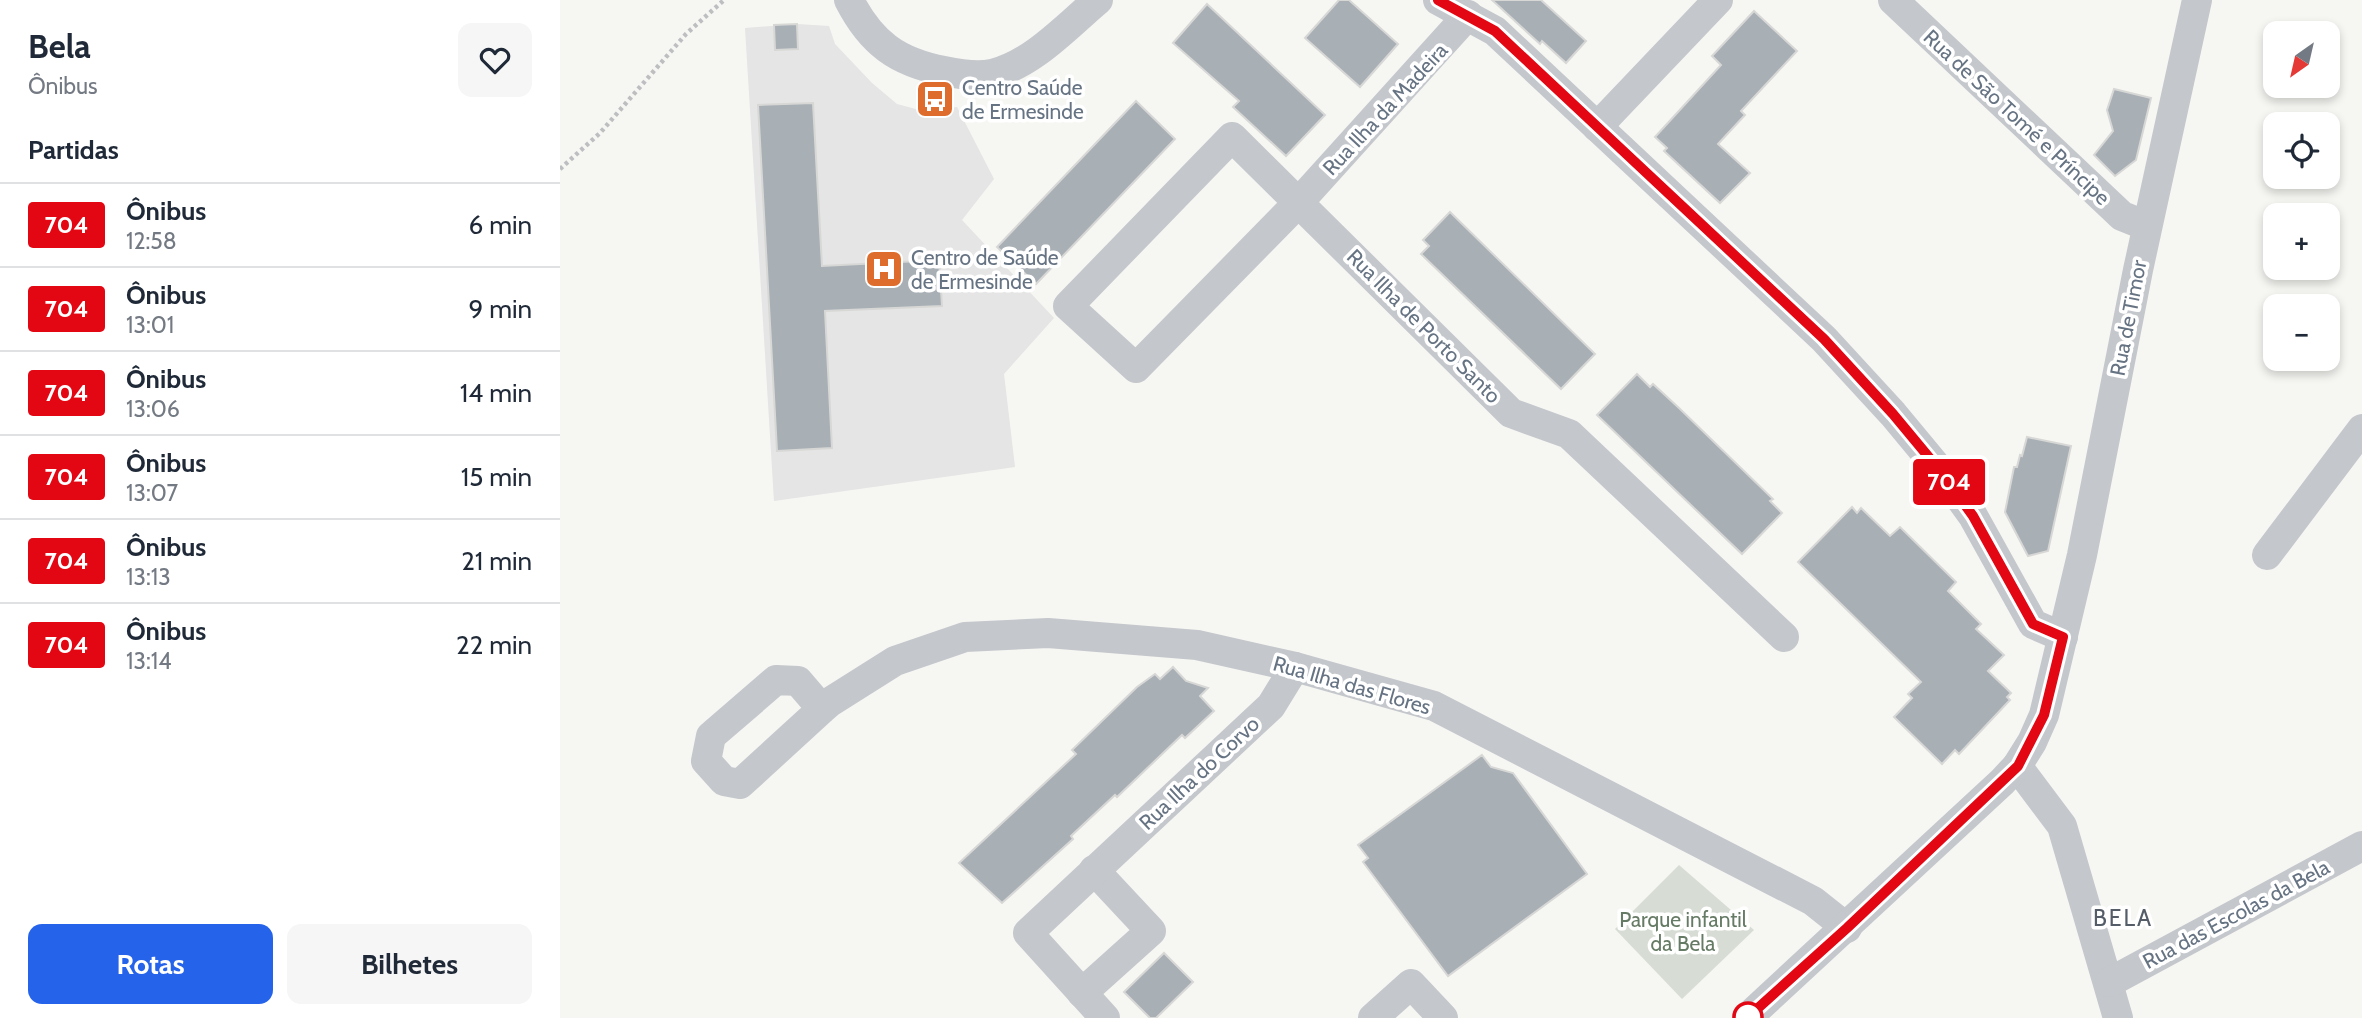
<!DOCTYPE html>
<html lang="pt">
<meta charset="utf-8">
<style>
body{margin:0;font-family:Cabin,sans-serif;background:#f6f6f7;color:#1f2937;height:100vh;display:flex;flex-direction:column;font-size:26px;white-space:nowrap}
*{box-sizing:border-box;margin:0}
p{font-size:23px;color:#747a83}
.icon{flex:none;width:38px;height:38px;fill:none;stroke:currentColor;stroke-width:2;stroke-linecap:round;stroke-linejoin:round}
.map{position:relative;flex:1;overflow:hidden}
.side{display:flex;flex-direction:column;background:#fff;width:560px}
.side>*{flex:none}
.badge{padding:0 14px;border-radius:5px;font-size:24px;line-height:46px}
.needle{width:46px;rotate:214deg}
.tools{position:absolute;left:1703px;top:21px;display:grid;gap:14px}
.tools a{display:grid;place-items:center;width:77px;height:77px;border-radius:14px;background:#fff;box-shadow:0 4px 10px #0003;font-size:35px}
.map>.badge{position:absolute;translate:-50% -50%;box-shadow:0 0 0 4px #fff}
h2{padding:0 28px;font-size:26px;line-height:63px}
.round{display:grid;place-items:center;flex:none;width:74px;height:74px;border-radius:14px;background:#f6f6f7}
.overview{display:flex;align-items:center;justify-content:space-between;height:119px;padding:0 28px}
h1{font-size:33px;font-weight:700;line-height:52px}
.cta{display:flex;gap:14px;margin-top:auto;padding:14px 28px}
.cta a{flex:1;height:80px;border-radius:14px;background:#2563eb;color:#fff;font-size:28px;font-weight:700;line-height:80px;text-align:center}
.cta a+a{background:#f6f6f7;color:#1f2937}
ul{padding:0;list-style:none}
li{display:flex;align-items:center;gap:21px;height:84px;padding:0 28px;border-top:2px solid #e0e1e3}
li div{flex:1}
li b{display:block;font-size:26px}
li em{font-style:normal}
li .badge{min-width:77px;font-weight:700;text-align:center}
main{display:flex;flex:1;min-height:0}
.map>svg:first-child{display:block}
</style>
<main>
<section class="side">
<div class="overview"><div><h1>Bela</h1><p>Ônibus</p></div><a class="round"><svg class="icon" aria-label="heart" viewBox="0 0 24 24"><path d="M12 20l-8-8c-3-5 5-10 8-4 3-6 11-1 8 4z"/></svg></a></div>
<h2>Partidas</h2>
<ul>
<li><span class="badge" style="background:#e30613;color:#fff">704</span><div><b>Ônibus</b><p>12:58</p></div><em>6 min</em></li>
<li><span class="badge" style="background:#e30613;color:#fff">704</span><div><b>Ônibus</b><p>13:01</p></div><em>9 min</em></li>
<li><span class="badge" style="background:#e30613;color:#fff">704</span><div><b>Ônibus</b><p>13:06</p></div><em>14 min</em></li>
<li><span class="badge" style="background:#e30613;color:#fff">704</span><div><b>Ônibus</b><p>13:07</p></div><em>15 min</em></li>
<li><span class="badge" style="background:#e30613;color:#fff">704</span><div><b>Ônibus</b><p>13:13</p></div><em>21 min</em></li>
<li><span class="badge" style="background:#e30613;color:#fff">704</span><div><b>Ônibus</b><p>13:14</p></div><em>22 min</em></li>
</ul>
<div class="cta"><a>Rotas</a><a>Bilhetes</a></div>
</section>
<div class="map">
<svg width="1802" height="1018" viewBox="0 0 1802 1018">
<rect width="100%" height="100%" fill="#f6f6f3"/>
<!-- built -->
<path fill="#e4e5e4" d="M237,24L269,26L275,44L312,83L337,104L363,111L397,107L434,179L402,220L494,318L444,374L455,467L214,501L185,28Z"/>
<!-- green -->
<path fill="#d7ddd4" d="M1119,865L1194,930L1122,999L1055,929Z"/>
<!-- building -->
<g fill="#a8afb5" stroke="#d7d8d6" stroke-width="2">
<path d="M779,0H789L838,44L800,87L745,38Z"/>
<path d="M932,0H981L1026,41L1006,63L982,41L980,44Z"/>
<path d="M647,4L765,115L726,156L673,107L679,101L613,43Z"/>
<path d="M1194,11L1237,51L1181,111L1185,115L1158,144L1190,173L1160,203L1104,151L1107,148L1095,137L1161,65L1152,56Z"/>
<path d="M237,24L238,49L215,50L214,25Z"/>
<path d="M1554,89L1591,98L1576,160L1555,176L1534,155L1553,131L1547,110Z"/>
<path d="M576,101L615,139L476,284L437,247Z"/>
<path d="M253,103L262,266L379,260L382,306L265,311L272,448L217,451L198,105Z"/>
<path d="M890,212L1035,354L1001,389L861,254L869,246L863,240Z"/>
<path d="M1077,374L1090,387L1093,384L1119,408L1213,499L1210,501L1222,513L1182,554L1037,415Z"/>
<path d="M1467,437L1511,446L1488,551L1468,556L1445,512L1454,467H1457L1460,455L1462,456Z"/>
<path d="M1292,507L1297,513L1301,508L1330,536L1340,527L1396,582L1388,591L1421,624L1416,629L1444,655L1428,671L1451,693L1447,697L1450,700L1399,754L1395,750L1382,764L1334,717L1352,698L1348,694L1361,682L1238,562Z"/>
<path d="M613,667L626,681L648,688L640,696L654,711L625,738L622,735L557,797L555,795L511,836L513,839L442,903L399,863L516,754L512,750L577,687L595,674L600,679Z"/>
<path d="M922,755L931,767L953,773L1027,874L888,976L803,862L808,858L798,845Z"/>
<path d="M604,953L633,982L596,1018H590L564,992Z"/>
</g>
<g fill="none" stroke-linecap="round" stroke-linejoin="round">
<!-- path -->
<path stroke="#bcbec0" stroke-width="4.5" stroke-dasharray="3.5 3.5" stroke-linecap="butt" d="M0,169L40,133L126,34L164,0"/>
<!-- minor -->
<g stroke="#c4c7cb" stroke-width="30">
<path d="M289,0C311,43 337,62 384,71C398,74 418,77 432,74C473,64 507,26 538,0"/>
<path d="M878,0L935,31L1264,339L1333,414L1382,473L1413,516L1473,624L1503,637"/>
<path d="M1333,0L1562,216L1587,226"/>
<path d="M908,15L739,202L576,368L508,306L672,137L951,413L1009,434L1224,637"/>
<path d="M1037,127L1158,0"/>
<path d="M1707,555L1802,429"/>
<path d="M262,709L238,681L216,680L151,736L146,761L164,781L180,784L262,709L270,702L335,661L405,637L488,633L637,645L735,667L874,706L1253,901L1287,928"/>
<path d="M1457,766L1502,826L1558,1018"/>
<path d="M1550,982L1802,846"/>
<path d="M522,993L591,931L534,870"/>
<path d="M545,1018L468,933L711,706L735,667"/>
<path d="M813,1018L851,984L883,1018"/>
<path d="M1187,1018L1442,782L1457,766L1472,742L1484,715L1522,555L1578,270L1637,0"/>
</g>
</g>
<g fill="none" stroke-linecap="round" stroke-linejoin="round">
<defs>
<path id="line" d="M878,0L935,31L1264,339L1333,414L1382,473L1413,516L1473,624L1503,637L1484,715L1458,766L1287,928L1187,1018"/>
</defs>
<!-- line casing -->
<use href="#line" stroke="#fff" stroke-width="16"/>
<!-- line -->
<use href="#line" stroke="#e30613" stroke-width="10"/>
</g>
<!-- icons -->
<defs>
<symbol id="bus-square" viewBox="-11 -11 22 22"><rect x="-9" y="-9" width="18" height="18" rx="4" fill="#de6c2c" stroke="#fff"/><path d="M-5-6H5V4H4V6H2V4H-2V6H-4V4H-5ZM-3.5-4V0h7V-4ZM-3.5 1.2v1.5H-2V1.2ZM2 1.2v1.5H3.5V1.2Z" fill="#fff"/></symbol>
<symbol id="hospital-square" viewBox="-11 -11 22 22"><rect x="-9" y="-9" width="18" height="18" rx="4" fill="#de6c2c" stroke="#fff"/><path d="M-5-5h3v3.5h4V-5h3V5h-3V1.5h-4V5h-3Z" fill="#fff"/></symbol>
</defs>
<g fill-rule="evenodd">
<use href="#bus-square" x="353" y="77" width="44" height="44"/>
<use href="#hospital-square" x="302" y="247" width="44" height="44"/>
</g>
<!-- markers -->
<circle fill="#fff" stroke="#e30613" stroke-width="3.5" cx="1188" cy="1017" r="14"/>
<g text-anchor="middle" dominant-baseline="central" stroke-width="7" stroke-linejoin="round" paint-order="stroke">
<!-- poi labels -->
<g font-size="21" fill="#667383" stroke="#fff" text-anchor="start">
<text x="402" y="87">Centro Saúde<tspan x="402" dy="24">de Ermesinde</tspan></text>
<text x="351" y="257">Centro de Saúde<tspan x="351" dy="24">de Ermesinde</tspan></text>
</g>
<!-- street labels -->
<g font-size="21" fill="#667383" stroke="#fff">
<text transform="translate(825 109) rotate(-47)">Rua Ilha da Madeira</text>
<text transform="translate(1457 117) rotate(43)">Rua de São Tomé e Príncipe</text>
<text transform="translate(1568 318) rotate(-79)">Rua de Timor</text>
<text transform="translate(864 326) rotate(45)">Rua Ilha de Porto Santo</text>
<text transform="translate(792 685) rotate(16)">Rua Ilha das Flores</text>
<text transform="translate(639 773) rotate(-43)">Rua Ilha do Corvo</text>
<text transform="translate(1676 914) rotate(-28)">Rua das Escolas da Bela</text>
</g>
<!-- park labels -->
<g font-size="21" fill="#667b65" stroke="#fff">
<text x="1123" y="919">Parque infantil<tspan x="1123" dy="24">da Bela</tspan></text>
</g>
<!-- neighbourhood labels -->
<g font-size="23" letter-spacing="2" fill="#545d68" stroke="#fff">
<text x="1563" y="918">BELA</text>
</g>
</g>
</svg>
<div class="tools">
<a><svg class="needle" viewBox="-14 -14 28 28"><path d="M0-13l5 13h-10z" fill="#e53935"/><path d="M0 13l5-13h-10z" fill="#747a83"/></svg></a>
<a><svg class="icon" aria-label="locate" viewBox="0 0 24 24"><circle cx="12" cy="12" r="6"/><path d="M12 2v4M12 18v4M2 12h4M18 12h4"/></svg></a>
<a>+</a>
<a>−</a>
</div>
<b class="badge" style="left:1389px;top:482px;background:#e30613;color:#fff">704</b>
</div>
</main>
